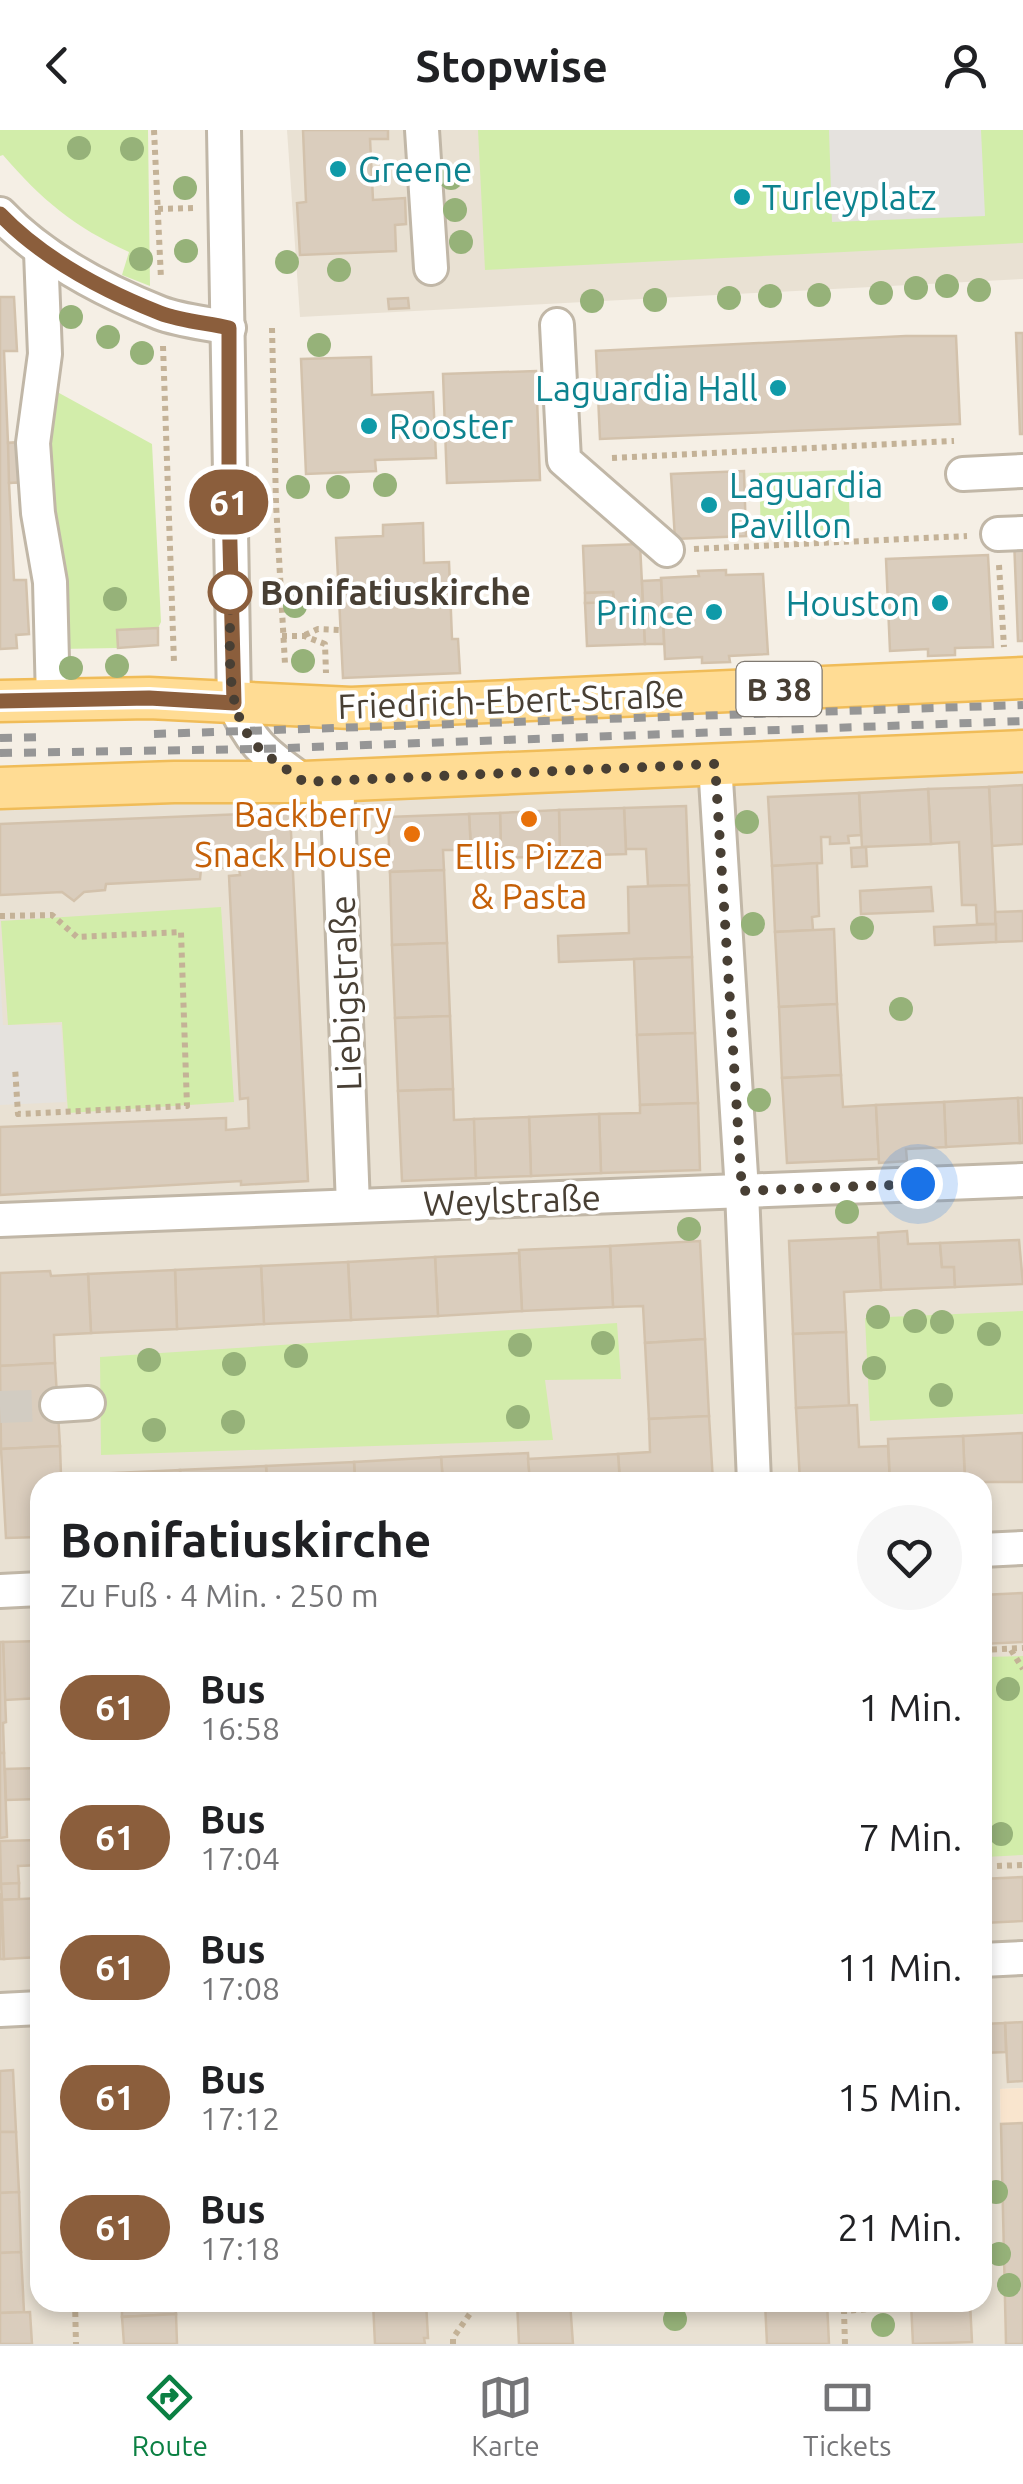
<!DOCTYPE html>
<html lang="de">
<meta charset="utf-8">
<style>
body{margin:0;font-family:Ubuntu,sans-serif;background:#f6f6f6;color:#202124;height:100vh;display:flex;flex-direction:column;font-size:38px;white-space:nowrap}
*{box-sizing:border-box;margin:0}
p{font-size:32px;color:#757577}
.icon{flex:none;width:55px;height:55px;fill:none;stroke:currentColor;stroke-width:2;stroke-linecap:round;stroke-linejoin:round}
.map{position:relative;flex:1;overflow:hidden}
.details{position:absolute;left:30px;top:1342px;width:962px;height:840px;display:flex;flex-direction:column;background:#fff;border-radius:30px;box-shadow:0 5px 15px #0003}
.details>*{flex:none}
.badge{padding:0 20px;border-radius:32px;font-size:35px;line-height:65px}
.you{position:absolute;width:50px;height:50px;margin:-25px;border:8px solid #fff;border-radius:50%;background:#1a73e8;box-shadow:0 0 0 15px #1a73e833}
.map>.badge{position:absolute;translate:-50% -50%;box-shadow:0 0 0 5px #fff}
.round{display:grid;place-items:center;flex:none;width:105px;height:105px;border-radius:52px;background:#f6f6f6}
.summary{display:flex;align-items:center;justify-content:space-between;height:170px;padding:0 30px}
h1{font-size:48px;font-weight:700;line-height:75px}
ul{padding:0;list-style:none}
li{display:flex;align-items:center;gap:30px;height:130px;padding:0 30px}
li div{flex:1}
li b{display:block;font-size:38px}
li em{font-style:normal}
li .badge{min-width:110px;font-weight:700;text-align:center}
header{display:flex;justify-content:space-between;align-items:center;height:130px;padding:0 30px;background:#fff;font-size:45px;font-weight:700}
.tab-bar{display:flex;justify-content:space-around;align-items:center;height:140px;border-top:2px solid #e0e0e0;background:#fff;font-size:28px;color:#757577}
.tab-bar a{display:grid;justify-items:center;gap:5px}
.tab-bar .current{color:#0b8043}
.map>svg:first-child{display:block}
</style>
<header><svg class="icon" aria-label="back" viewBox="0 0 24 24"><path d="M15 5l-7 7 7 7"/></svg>Stopwise<svg class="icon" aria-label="person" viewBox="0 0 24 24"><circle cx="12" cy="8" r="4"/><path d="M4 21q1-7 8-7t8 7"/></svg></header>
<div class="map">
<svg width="1023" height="2214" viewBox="0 0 1023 2214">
<rect width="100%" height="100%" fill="#f5efe5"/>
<!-- residential -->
<g fill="#e9e1d3" fill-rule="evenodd">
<path d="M287,0H1023V149L300,187Z"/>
<path d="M1023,637V1958L1000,1959L1005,2214H0V678ZM40,1352H982V2172H40Z"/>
</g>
<!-- commercial -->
<path fill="#f9e5ce" d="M1023,1958V2214H1005L1000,1959Z"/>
<!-- green -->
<g fill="#d2edaa">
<path d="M0,0H148L150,156L122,145L129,122C74,97 42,70 3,25L0,26Z"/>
<path d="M478,0H1023V113L485,140Z"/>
<path d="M50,258L152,314L161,492L158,498L118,500V518L60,519L46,340Z"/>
<path d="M848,340L850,399L761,403L759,343Z"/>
<path d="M221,777L234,972L68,983L62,892L8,895L1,791Z"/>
<path d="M1023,1181V1284L870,1291L865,1188Z"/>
<path d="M617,1193L621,1249L545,1250L553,1310L101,1325L100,1227Z"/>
<path d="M1023,1526V1725L985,1727L983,1527Z"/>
</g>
<!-- parking -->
<g fill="#e5e2de">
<path d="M829,0H981L985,86L832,92Z"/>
<path d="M0,840L3,895H61L66,972L0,975Z"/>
</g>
<!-- building -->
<g fill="#dacdbd" stroke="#d3c2ac" stroke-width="2.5">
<path d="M303,0H388V9H370L373,70L405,68L406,94L395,95L396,121L300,125L297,73L306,72Z"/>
<path d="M0,167H14L17,221H4L8,313L23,312L25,352L9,353L14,450H26L29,504L16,505L17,518L0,519Z"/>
<path d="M408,168L409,178L389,179L388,169Z"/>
<path d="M1016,203H1023V304H1020Z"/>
<path d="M906,206H956L960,294L600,309L596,221Z"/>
<path d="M371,227L372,265L433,262L436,328L375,330L376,341L306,344L301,229Z"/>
<path d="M536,241L540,350L447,353L443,244Z"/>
<path d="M23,312L25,352L9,353L8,313Z"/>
<path d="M744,341L746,406L675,409L671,344Z"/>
<path d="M423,393L424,433L449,432L452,509H458L460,543L343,548L336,408L383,406V395Z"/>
<path d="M1023,408V511H1018L1014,409Z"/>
<path d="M640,414L645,514L587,516L585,473L614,472L613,462L585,463L583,416Z"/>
<path d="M988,425L993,517L955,518V525L928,526V519L890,521L886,429Z"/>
<path d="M726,440V445L763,444L768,524L729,526L730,532L702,533V527L665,529L661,448L699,446L698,441Z"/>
<path d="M661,450L664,514H645L642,451Z"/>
<path d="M613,462L614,472L585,473V463Z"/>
<path d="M158,498V515L118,518L117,500Z"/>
<path d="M1023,655V714L992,716L989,657Z"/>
<path d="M989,657L996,794H977L976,775H962L959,712L931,714L928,659Z"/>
<path d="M928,659L931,714L862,717L859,663Z"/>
<path d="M859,663L861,705L848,706L849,713L830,714V707H821L822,733L772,736L768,667Z"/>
<path d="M686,676L689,755L648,756L646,719H626L624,678Z"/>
<path d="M624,678L626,724L560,726L559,680Z"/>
<path d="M559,680L560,726L501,728L500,683Z"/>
<path d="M290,682L308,1051L241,1055V1051L0,1065V997L226,988V1000L249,998L248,968L240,969L229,746L240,745L239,737L201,739L200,749L106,754L105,760L84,762L74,771L62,762L0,765V694Z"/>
<path d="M500,683L501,718L471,720L469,684Z"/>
<path d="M469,684L471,720H443L444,740L390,742L388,687Z"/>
<path d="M866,717L867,736L852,737L851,718Z"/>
<path d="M817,733L819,786L812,787L813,800L775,802L772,736Z"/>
<path d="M444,740L447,813L392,815L390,742Z"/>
<path d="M689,755L692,827L559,832L558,806L629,803L628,757Z"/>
<path d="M931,757L933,781L861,784L860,761Z"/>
<path d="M1023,781V811L996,812L995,782Z"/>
<path d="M996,794V812L935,815L934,797Z"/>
<path d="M834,799L837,874L779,877L775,802Z"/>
<path d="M447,813L450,886L395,888L392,815Z"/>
<path d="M692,827L695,903L637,905L634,829Z"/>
<path d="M837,874L841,945L782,948L779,877Z"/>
<path d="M450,886L453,959L398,961L395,888Z"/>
<path d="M695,903L698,973L640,975L637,905Z"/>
<path d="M841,945L843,977L876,975L879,1029L787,1033L782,948Z"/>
<path d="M453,959L454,990L474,989L476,1048L402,1051L398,961Z"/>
<path d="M1018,968L1020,1013L946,1017L944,972Z"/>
<path d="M1018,968H1023V1013H1020Z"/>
<path d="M944,972L946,1017L906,1019L907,1031L879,1033L876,975Z"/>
<path d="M698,973L700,1040L601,1043L599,984L640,983V975Z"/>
<path d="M599,984L601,1043L531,1046L529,987Z"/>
<path d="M529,987L531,1046L476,1048L474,989Z"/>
<path d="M907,1101L908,1114L940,1113L942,1137H954L955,1157L881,1160L878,1103Z"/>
<path d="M878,1107L881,1160L844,1162L846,1202L793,1204L789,1111Z"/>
<path d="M1019,1110L1023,1154L955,1157L954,1137H942L940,1113Z"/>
<path d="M700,1111L705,1209L645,1213L643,1176L613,1177L610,1116Z"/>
<path d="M610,1116L613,1177L522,1181L519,1120Z"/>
<path d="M519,1123L522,1181L438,1186L435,1127Z"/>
<path d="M435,1127L438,1186L351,1190L348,1132Z"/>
<path d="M348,1132L351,1190L264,1194L261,1136Z"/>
<path d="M261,1136L264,1194L177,1199L175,1140Z"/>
<path d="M175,1140L177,1199L91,1203L88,1144Z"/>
<path d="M50,1141L51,1146L88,1144L91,1203L54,1205L55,1233L0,1236V1143Z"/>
<path d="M846,1202L849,1276L796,1278L793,1204Z"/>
<path d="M705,1209L709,1286L649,1289L645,1213Z"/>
<path d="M55,1233L60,1316L1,1319L0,1236Z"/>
<path d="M857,1275L859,1317L888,1316L890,1352H800L796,1278Z"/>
<path d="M709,1286L713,1352H620L618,1324L650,1322L649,1289Z"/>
<path d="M1023,1303V1352H965L963,1306Z"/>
<path d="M963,1306L965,1352H890L888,1309Z"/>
<path d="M60,1316L61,1346L93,1344V1352H40V1407L6,1408L1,1319Z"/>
<path d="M528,1323L530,1352H443L441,1327Z"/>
<path d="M618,1324L620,1352H530L528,1329Z"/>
<path d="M441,1327L443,1352H355L354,1332Z"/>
<path d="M354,1332L355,1352H267L266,1336Z"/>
<path d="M266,1336L267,1352H181L180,1340Z"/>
<path d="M180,1340L181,1352H93V1344Z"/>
<path d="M1023,1463V1512L982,1514V1465Z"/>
<path d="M40,1511V1568L5,1570L3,1512Z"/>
<path d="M0,1512H3L6,1592L3,1593L4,1623H0Z"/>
<path d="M0,1623H4L7,1707L0,1708Z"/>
<path d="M40,1638V1669L6,1670L5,1639Z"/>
<path d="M40,1710V1735L18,1736L19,1753L1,1754L0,1711Z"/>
<path d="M1023,1747V1791L984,1793L982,1749Z"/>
<path d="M19,1753V1769L2,1770L1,1754Z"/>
<path d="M0,1763L4,1829H0Z"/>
<path d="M40,1768V1827L4,1829L2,1770Z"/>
<path d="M1023,1892V1951L1008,1952L1005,1893Z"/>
<path d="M1005,1893L1006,1922L982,1923V1894Z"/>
<path d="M13,1940L16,2002H0V1941Z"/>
<path d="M1023,1993V2214H1006L1001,1994Z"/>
<path d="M0,2002H16L19,2062L0,2063Z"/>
<path d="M19,2062L21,2122L0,2123V2063Z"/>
<path d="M21,2122L24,2182L0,2183V2123Z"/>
<path d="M122,2172H175L176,2184L122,2187Z"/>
<path d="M373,2172H426L428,2208H424L425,2214H375Z"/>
<path d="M517,2172H570L573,2214H519Z"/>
<path d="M765,2172H827L829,2214H767Z"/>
<path d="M911,2172H970L972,2212L913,2214Z"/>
<path d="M30,2182L32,2214H0V2183Z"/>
<path d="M176,2184L177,2214H124L122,2187Z"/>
</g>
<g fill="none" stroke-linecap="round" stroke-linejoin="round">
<!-- minor-tunnel -->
<path stroke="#d2ccc2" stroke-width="32" stroke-dasharray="32 16" stroke-linecap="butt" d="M0,1277L57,1275"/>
<defs>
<g id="minor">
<path d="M224,0L234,573C252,617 267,624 304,652"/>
<path d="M422,0L431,138"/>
<path d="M0,84C43,129 102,160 160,183C181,191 207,193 229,198"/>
<path d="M41,122L45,224L33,313L38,383L50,452L53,570"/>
<path d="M557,195L564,330L667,420"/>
<path d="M963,344L1023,341"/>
<path d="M998,404L1023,403"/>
<path d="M715,634L742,1061L754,1352"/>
<path d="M337,650L353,1076"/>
<path d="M0,1090L1023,1050"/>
<path d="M57,1275L88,1273"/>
<path d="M982,1420L1023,1418"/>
<path d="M0,1461L40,1459"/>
<path d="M982,1830L1023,1828"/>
<path d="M0,1880L40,1878"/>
</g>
<g id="major">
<path d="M0,571L149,568L351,578L1023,548"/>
<path d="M0,658L174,652H304L1023,621"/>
</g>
</defs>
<!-- minor casing -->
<use href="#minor" stroke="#c1b7a7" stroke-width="38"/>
<!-- major casing -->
<use href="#major" stroke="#f0bc58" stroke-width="45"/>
<!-- path -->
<g stroke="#c4b297" stroke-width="6" stroke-dasharray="5 5" stroke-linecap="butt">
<path d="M154,0L161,149"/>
<path d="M158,79L197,78"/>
<path d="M272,198L276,374L285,534"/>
<path d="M163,216L174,533"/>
<path d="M612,328L954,311"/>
<path d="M694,419L967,406"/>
<path d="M999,435L1004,517"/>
<path d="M305,505L318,499L340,500"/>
<path d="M282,506H304L325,514L326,543"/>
<path d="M0,786L52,785L77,807L181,802L187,976L18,984L15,937"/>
<path d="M982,1520L1023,1518"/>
<path d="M1011,1520L1023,1539"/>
<path d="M997,1736L1023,1735"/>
<path d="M75,2172L76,2214"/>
<path d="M453,2214V2208L478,2172"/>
<path d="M845,2214L844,2181L895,2177"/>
</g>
<!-- minor -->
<use href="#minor" stroke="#fff" stroke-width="32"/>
<!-- major -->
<use href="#major" stroke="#ffdc94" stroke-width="40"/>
<!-- rail -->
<g stroke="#969696" stroke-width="8" stroke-dasharray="12 12" stroke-linecap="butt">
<path d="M154,604L1023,575"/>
<path d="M0,608L44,607"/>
<path d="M0,623L259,619L1023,591"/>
</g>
</g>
<!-- trees -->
<g fill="#96b279">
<circle cx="79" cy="18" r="12"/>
<circle cx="132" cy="19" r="12"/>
<circle cx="451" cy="48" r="12"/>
<circle cx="185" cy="58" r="12"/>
<circle cx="455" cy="80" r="12"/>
<circle cx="461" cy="112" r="12"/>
<circle cx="186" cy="121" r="12"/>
<circle cx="141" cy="129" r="12"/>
<circle cx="287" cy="132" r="12"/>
<circle cx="339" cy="140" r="12"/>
<circle cx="947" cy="156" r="12"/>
<circle cx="916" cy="158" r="12"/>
<circle cx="979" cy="160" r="12"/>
<circle cx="881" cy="163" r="12"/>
<circle cx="819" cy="165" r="12"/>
<circle cx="770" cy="166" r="12"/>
<circle cx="729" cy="168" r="12"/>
<circle cx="655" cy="170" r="12"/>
<circle cx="592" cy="171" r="12"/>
<circle cx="71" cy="187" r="12"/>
<circle cx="108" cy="207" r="12"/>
<circle cx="319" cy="215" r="12"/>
<circle cx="142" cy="223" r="12"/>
<circle cx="385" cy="355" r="12"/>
<circle cx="298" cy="357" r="12"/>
<circle cx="338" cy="357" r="12"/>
<circle cx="115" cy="469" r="12"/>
<circle cx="295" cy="476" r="12"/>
<circle cx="303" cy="531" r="12"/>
<circle cx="117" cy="536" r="12"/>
<circle cx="71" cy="538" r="12"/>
<circle cx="747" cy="692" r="12"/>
<circle cx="753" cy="794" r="12"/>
<circle cx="862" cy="798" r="12"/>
<circle cx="901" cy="879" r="12"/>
<circle cx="759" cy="970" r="12"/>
<circle cx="847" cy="1082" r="12"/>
<circle cx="689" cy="1099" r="12"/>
<circle cx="878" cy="1187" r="12"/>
<circle cx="915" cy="1191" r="12"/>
<circle cx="942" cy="1192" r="12"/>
<circle cx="989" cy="1204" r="12"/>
<circle cx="603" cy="1213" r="12"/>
<circle cx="520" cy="1215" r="12"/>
<circle cx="296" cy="1226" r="12"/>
<circle cx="149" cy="1230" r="12"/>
<circle cx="234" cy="1234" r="12"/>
<circle cx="874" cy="1238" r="12"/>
<circle cx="941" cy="1265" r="12"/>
<circle cx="518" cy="1287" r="12"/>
<circle cx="233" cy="1292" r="12"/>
<circle cx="154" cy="1300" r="12"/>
<circle cx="1008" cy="1559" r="12"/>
<circle cx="1001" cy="1704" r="12"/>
<circle cx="996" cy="2062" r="12"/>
<circle cx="999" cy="2124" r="12"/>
<circle cx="1009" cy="2155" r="12"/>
<circle cx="675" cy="2189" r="12"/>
<circle cx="883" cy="2195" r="12"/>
</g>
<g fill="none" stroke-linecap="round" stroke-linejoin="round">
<defs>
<path id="line" d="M0,84C43,129 102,160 160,183C181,191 207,193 229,198V376L234,573L149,568L0,571"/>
</defs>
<!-- line casing -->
<use href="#line" stroke="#fff" stroke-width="22"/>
<!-- line -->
<use href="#line" stroke="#8b5e3c" stroke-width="15"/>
<!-- walk -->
<path stroke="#483f34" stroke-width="10" stroke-dasharray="0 18" d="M230,462C232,512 220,582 260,619C273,631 290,641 304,652L715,634L742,1061L918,1054"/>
</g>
<!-- markers -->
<g fill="#0f9aa8" stroke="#fff" stroke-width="4">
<circle cx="338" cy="39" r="10"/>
<circle cx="742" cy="67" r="10"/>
<circle cx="778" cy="258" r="10"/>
<circle cx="369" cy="296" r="10"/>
<circle cx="709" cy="375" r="10"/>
<circle cx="940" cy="473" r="10"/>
<circle cx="714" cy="482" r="10"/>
</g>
<circle fill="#fff" stroke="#8b5e3c" stroke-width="5" cx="230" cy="462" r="20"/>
<g fill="#e8710a" stroke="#fff" stroke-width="4">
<circle cx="529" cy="689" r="10"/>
<circle cx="412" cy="704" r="10"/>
</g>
<g text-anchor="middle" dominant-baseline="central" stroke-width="8" stroke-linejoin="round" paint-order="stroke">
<!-- shield labels -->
<rect fill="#fff" stroke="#7f7971" stroke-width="2.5" x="736.5" y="532" width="85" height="54" rx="8"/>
<g font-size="32" font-weight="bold" fill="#483f34">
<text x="779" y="559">B 38</text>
</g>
<!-- culture labels -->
<g font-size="35" fill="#0d838f" stroke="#fff" text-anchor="start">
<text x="358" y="39">Greene</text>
<text x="762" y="67">Turleyplatz</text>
<text x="758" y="258" text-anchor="end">Laguardia Hall</text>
<text x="389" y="296">Rooster</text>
<text x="729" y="355">Laguardia<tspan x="729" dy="40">Pavillon</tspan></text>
<text x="920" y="473" text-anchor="end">Houston</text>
<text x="694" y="482" text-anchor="end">Prince</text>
</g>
<!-- stop labels -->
<g font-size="35" font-weight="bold" fill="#483f34" stroke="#fff" text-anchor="start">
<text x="260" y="462">Bonifatiuskirche</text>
</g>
<!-- street labels -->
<g font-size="35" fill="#483f34" stroke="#fff">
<text transform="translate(511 570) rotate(-2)">Friedrich-Ebert-Straße</text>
<text transform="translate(345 863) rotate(-92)">Liebigstraße</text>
<text transform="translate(512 1070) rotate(-2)">Weylstraße</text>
</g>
<!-- food labels -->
<g font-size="35" fill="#c56008" stroke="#fff" text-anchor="end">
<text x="392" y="684">Backberry<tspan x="392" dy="40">Snack House</tspan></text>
<text x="529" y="726" text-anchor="middle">Ellis Pizza<tspan x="529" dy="40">&amp; Pasta</tspan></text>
</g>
</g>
</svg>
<div class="you" style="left:918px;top:1054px"></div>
<b class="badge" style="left:229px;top:372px;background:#8b5e3c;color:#fff">61</b>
<section class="details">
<div class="summary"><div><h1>Bonifatiuskirche</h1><p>Zu Fuß · 4 Min. · 250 m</p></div><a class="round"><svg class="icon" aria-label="heart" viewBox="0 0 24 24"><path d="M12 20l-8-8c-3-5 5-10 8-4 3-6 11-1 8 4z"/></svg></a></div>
<ul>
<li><span class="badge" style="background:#8b5e3c;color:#fff">61</span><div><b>Bus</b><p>16:58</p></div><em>1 Min.</em></li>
<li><span class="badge" style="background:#8b5e3c;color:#fff">61</span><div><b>Bus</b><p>17:04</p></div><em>7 Min.</em></li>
<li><span class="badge" style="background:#8b5e3c;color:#fff">61</span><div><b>Bus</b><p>17:08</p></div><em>11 Min.</em></li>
<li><span class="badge" style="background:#8b5e3c;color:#fff">61</span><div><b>Bus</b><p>17:12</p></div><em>15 Min.</em></li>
<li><span class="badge" style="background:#8b5e3c;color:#fff">61</span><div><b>Bus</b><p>17:18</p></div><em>21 Min.</em></li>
</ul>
</section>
</div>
<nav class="tab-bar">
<a class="current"><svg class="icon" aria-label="directions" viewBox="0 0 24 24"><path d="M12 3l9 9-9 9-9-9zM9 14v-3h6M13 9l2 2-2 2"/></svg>Route</a>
<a><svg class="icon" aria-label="map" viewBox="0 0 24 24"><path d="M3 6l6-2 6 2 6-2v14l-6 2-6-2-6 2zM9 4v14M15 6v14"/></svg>Karte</a>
<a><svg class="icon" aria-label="tickets" viewBox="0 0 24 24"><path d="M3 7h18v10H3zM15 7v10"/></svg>Tickets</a>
</nav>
